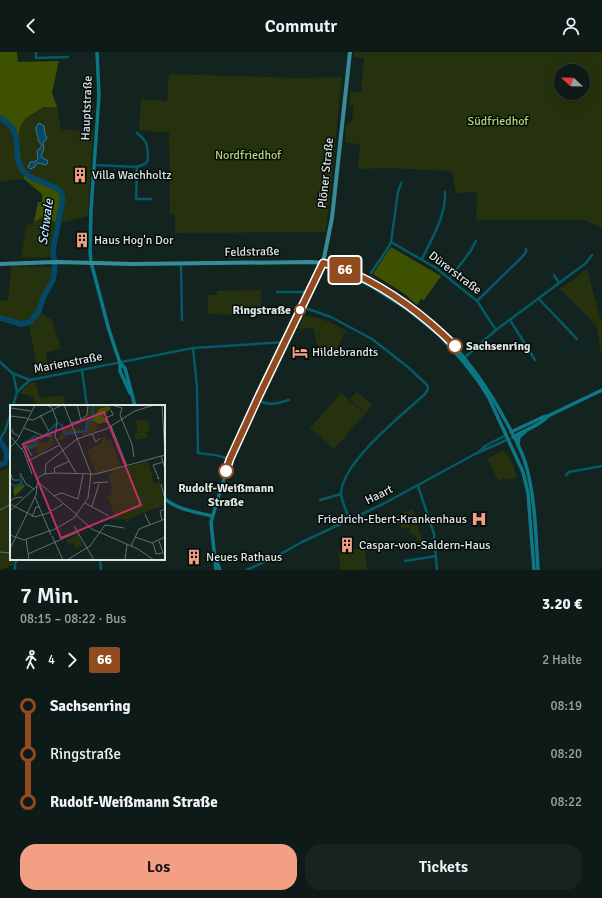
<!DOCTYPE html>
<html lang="de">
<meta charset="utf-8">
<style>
body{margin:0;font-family:Signika,sans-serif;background:#172321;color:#f1f3f6;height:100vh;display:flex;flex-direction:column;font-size:15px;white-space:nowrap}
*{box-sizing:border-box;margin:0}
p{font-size:13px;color:#9ba1a2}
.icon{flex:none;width:22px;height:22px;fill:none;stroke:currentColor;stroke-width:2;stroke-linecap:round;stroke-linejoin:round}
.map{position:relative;height:518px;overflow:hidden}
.details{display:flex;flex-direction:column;background:#0e1a18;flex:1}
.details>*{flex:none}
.badge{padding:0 8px;border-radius:3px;font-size:14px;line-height:26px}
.needle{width:26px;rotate:292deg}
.buttons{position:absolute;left:554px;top:12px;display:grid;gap:8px}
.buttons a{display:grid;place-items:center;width:36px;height:36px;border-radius:50%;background:#0e1a18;box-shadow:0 4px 16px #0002,0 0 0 1px #2e3837;font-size:20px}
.map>.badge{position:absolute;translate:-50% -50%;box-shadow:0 0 0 2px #fff}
.legs{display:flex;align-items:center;gap:6px;height:44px;padding:0 20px;font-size:13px}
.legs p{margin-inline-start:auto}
.head{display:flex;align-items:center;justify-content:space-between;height:68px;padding:0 20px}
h1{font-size:22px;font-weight:600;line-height:30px}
.button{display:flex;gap:8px;margin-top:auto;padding:8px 20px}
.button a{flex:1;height:46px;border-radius:16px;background:#f39f84;color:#111;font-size:16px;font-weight:600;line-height:46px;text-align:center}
.button a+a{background:#172321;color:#f1f3f6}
ul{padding:0 20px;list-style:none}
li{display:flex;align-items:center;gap:14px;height:48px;font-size:15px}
li i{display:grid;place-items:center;width:6px;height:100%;margin:0 5px;background:currentColor}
li i::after{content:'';width:10px;height:10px;margin:-5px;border:3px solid;border-radius:50%;background:#0e1a18}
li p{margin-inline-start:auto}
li:first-child i{background:linear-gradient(#0000 50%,currentColor 0)}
li:last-child i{background:linear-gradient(currentColor 50%,#0000 0)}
header{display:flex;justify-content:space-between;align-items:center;height:52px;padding:0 20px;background:#0e1a18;font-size:18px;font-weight:600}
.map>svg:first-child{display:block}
</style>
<header><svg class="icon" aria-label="back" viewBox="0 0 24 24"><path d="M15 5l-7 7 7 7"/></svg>Commutr<svg class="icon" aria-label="person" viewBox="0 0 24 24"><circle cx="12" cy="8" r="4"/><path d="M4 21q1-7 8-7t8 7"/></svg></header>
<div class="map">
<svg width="602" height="518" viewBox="0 0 602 518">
<rect width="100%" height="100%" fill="#132320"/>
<!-- green -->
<g fill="#26310d" fill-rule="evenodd">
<path d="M355,0H602V176L584,168H476L477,140L456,141L452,121L449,119L388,116L358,117L360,92L345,91L346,73H349L352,68L354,54L349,53L351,39L361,40L364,6L354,5ZM561,19H583V41H561Z"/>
<path d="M169,22L299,26L342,25L326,180L175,181V162H170L169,81L139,78L141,47L167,49Z"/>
<path d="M44,55H57L61,77L93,80L88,164L60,171L56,193V205L21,206L26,174L40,166L63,141L60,137L33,126L23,118L24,127L0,130V65L20,75L26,66Z"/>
<path d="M11,214L57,215L54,230L43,247L41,261L52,268L61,296L46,301L49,321L39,323L29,274L30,271L21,272L0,266V249L8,248Z"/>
<path d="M587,217L602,272V304L596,273L560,237Z"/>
<path d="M261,238V262L218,263L217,261L208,262V243H217V239Z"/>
<path d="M304,263C320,265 333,271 346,279L332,306H321L313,276L298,277Z"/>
<path d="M35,330L40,346L64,343L65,354H37L33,345L20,341L30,331Z"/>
<path d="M357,340L372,353L365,361L350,347Z"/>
<path d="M341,341L365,362L334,397L310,376Z"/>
<path d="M503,399L507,401L518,425L511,428L509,426L498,428L487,406Z"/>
<path d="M11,411V507H14L13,513L0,518V418L8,416Z"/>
<path d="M413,457L422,489H419L412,482H410L409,476L407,475L401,477L400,472H398L396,468H391V466Z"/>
<path d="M365,496L367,518H341L338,499Z"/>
</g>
<!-- forest -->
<g fill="#3e5100">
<path d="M0,0H17L18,10L59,9L52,41L57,55H44L26,66L20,75L18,84L9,71L0,65Z"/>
<path d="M23,117L33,126L60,137L63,141L60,171L40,166L34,170L38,150H42V142L24,127Z"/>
<path d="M391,195L441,224L424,248L421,247L417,253L405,242L373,222Z"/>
</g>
<!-- water -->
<path fill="#044767" stroke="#45778c" d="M39,71L44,74L45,82L47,86L43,91L44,96L41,105L47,108L48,111L46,113L38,111L35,113V115L30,117L28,115L30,110H35L38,107L37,99L42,94L38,88C39,83 35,80 36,75Z"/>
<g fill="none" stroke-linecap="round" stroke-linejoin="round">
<!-- stream -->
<g stroke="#45778c" stroke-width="1">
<path d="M0,458L11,452"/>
<path d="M0,500L9,501"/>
</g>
<!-- river -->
<g stroke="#044767" stroke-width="5.5">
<path d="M0,66C27,81 10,98 22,117C31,132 62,130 63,146L53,198L55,214L53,228L43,246L39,259L30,270L21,272L0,266"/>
<path d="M0,389C6,397 9,401 5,411L0,413"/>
</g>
<!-- street -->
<g stroke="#045a65" stroke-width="2.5">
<path d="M36,0V6L68,5"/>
<path d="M94,113L137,115L145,112L148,108C147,93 149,91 137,81"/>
<path d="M137,115L136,147H151"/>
<path d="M391,190L436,216L477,249L496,278"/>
<path d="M422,207C432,186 446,164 445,140"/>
<path d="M181,212L182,268"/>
<path d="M371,221L388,196L391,190L398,140L401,131"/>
<path d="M554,223L559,231"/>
<path d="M450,226L470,200L476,189"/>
<path d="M277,240H308"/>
<path d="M539,247L577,287"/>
<path d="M477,249L522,205L526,200V197"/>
<path d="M302,255L331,265L372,287L409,316L427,333L428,337L425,342C403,362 341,411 341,442C342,451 347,460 350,468"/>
<path d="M510,268L535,308"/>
<path d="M193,296L197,335L198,401L215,403L230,407"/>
<path d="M464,306L496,278L586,211L592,203"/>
<path d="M0,310L12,321L30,328L193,296L285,290"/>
<path d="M82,318L87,354"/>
<path d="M13,321L17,340L30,328"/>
<path d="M257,348C271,354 274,352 289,348"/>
<path d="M13,354L17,340"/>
<path d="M0,387L5,379L11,361"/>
<path d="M479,400L485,394L506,383"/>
<path d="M566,423L569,420L602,414"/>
<path d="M418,434L434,482L437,518"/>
<path d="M320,448L341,442"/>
<path d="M100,507L101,518"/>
<path d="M405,509L436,504"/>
<path d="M15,518V511L18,507"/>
<path d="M247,518L279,503L300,491L383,452L475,402L509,387"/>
</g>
<!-- secondary -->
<g stroke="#0c7885" stroke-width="3.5">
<path d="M97,0L99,43L91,158L90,198L91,210L109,278L120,311V319L130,341"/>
<path d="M323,211C337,213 350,220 363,226C425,255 472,306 504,366C512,380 520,395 525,410C535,441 536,485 538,518"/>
<path d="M326,213L373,235L407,257L439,283L462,308L479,330L489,346L523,420L528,441L534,518"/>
<path d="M120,311L125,316L135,354"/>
<path d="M511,380L543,365L548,364L602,338"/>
<path d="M513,385C525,378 539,374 548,364"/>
<path d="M518,392L519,385L525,380"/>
<path d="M164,446C177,458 196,460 212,464"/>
<path d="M217,510L220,518"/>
<path d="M216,518L211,470L230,407L257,348L323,211"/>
</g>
<!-- primary -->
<path stroke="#388c99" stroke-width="4" d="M0,212L57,210L132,212L312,210L323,211L332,166L350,0"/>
</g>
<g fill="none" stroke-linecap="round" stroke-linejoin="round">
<defs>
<path id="line-1" d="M226,419L230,407L257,348L323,211C335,213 344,217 355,222C393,240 425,264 455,294"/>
</defs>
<!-- line-1 casing -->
<use href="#line-1" stroke="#fff" stroke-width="9"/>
<!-- line-1 -->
<use href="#line-1" stroke="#914b1e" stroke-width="6"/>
</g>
<!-- icons -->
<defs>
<symbol id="building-bare" viewBox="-9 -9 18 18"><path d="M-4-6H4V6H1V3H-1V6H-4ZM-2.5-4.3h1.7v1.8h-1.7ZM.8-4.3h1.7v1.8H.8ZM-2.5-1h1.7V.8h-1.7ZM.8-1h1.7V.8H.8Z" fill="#f39f84" stroke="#050b09" stroke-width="2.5" paint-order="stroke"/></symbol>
<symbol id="hotel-bare" viewBox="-9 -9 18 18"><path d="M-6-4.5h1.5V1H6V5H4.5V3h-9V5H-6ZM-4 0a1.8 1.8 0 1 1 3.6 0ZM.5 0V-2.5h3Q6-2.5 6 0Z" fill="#f39f84" stroke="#050b09" stroke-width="2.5" paint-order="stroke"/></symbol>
<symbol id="hospital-bare" viewBox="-9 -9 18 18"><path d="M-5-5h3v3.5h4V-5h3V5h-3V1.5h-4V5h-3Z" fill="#f39f84" stroke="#050b09" stroke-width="2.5" paint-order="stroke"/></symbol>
</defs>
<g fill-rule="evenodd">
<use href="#building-bare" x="69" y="112" width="22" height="22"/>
<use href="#building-bare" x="71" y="177" width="22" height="22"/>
<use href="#hotel-bare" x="289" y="289" width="22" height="22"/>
<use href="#hospital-bare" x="468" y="456" width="22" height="22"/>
<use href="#building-bare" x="336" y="482" width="22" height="22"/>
<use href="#building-bare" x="183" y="494" width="22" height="22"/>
</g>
<!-- markers -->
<g fill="#fff" stroke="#914b1e" stroke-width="2">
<circle cx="300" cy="258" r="5"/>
<circle cx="455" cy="294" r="7"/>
<circle cx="226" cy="419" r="7"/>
</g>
<g text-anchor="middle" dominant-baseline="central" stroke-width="3" stroke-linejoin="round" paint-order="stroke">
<!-- street labels -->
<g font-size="12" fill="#dce6e4" stroke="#050b09">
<text transform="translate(87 56) rotate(-88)">Hauptstraße</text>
<text transform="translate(326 121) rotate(-84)">Plöner Straße</text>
<text transform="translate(252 200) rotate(-1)">Feldstraße</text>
<text transform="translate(455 221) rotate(37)">Dürerstraße</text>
<text transform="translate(68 311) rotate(-11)">Marienstraße</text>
<text transform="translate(379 443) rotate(-26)">Haart</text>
</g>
<!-- park labels -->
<g font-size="12" fill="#b7d774" stroke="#050b09">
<text x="498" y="69">Südfriedhof</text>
<text x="248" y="103">Nordfriedhof</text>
</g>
<!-- poi labels -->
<g font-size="12" fill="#dce6e4" stroke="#050b09" text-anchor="start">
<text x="92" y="123">Villa Wachholtz</text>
<text x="94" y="188">Haus Hog'n Dor</text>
<text x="312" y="300">Hildebrandts</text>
<text x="467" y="467" text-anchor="end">Friedrich-Ebert-Krankenhaus</text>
<text x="359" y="493">Caspar-von-Saldern-Haus</text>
<text x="206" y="505">Neues Rathaus</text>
</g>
<!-- stop labels -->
<g font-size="12" font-weight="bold" fill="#dce6e4" stroke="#050b09" text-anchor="end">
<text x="291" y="258">Ringstraße</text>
<text x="466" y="294" text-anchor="start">Sachsenring</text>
<text x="226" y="436" text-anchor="middle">Rudolf-Weißmann<tspan x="226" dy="14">Straße</tspan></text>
</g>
<!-- water labels -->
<g font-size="13" font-style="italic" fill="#bae0f9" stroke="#050b09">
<text transform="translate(46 170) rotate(-82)">Schwale</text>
</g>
</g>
<!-- overview -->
<g transform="translate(10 353)">
<rect width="155" height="155" fill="#132320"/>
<path d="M78,0L99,1L91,4L82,15L88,17L87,26L74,31L71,27L66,29L63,23L68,22L71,27L76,26V18L73,14L78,9ZM126,14L139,16V26H136L138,33L127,35L125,33V28L134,26L127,27ZM55,22H61L64,29L56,30L52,35H47ZM42,31L45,38L29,51L26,42L19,45L13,39L19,34L23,35L27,32L31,37L37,38ZM95,32L97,36L101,35L111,62L86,69L77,45L92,38L90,33ZM138,56L144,78L150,77L155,100L118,114L120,117L116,118L117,114L102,115L98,112H104V108L97,91L102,90L100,86L103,84L98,70L102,69L101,66ZM68,128L73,140L66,144L63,138L59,140L56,136Z" fill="#26310d"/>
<path d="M99,1L101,4L93,10L96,17L89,19L82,15L89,4ZM10,76L15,81L5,91L3,85L5,82L3,81L10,78Z" fill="#3e5100"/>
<path fill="none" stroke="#044767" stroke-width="2" d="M11,40L25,31L31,34L47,18L52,20L55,29L76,26L77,18L83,13V0M17,40L19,43L26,40L22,33M0,79L6,81L12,79L10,70"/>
<path fill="none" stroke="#63716e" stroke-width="1" d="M37,0L42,3L47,16L45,32L66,68M67,0L71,15M102,0L112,3L110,10L122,39L124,52M152,0L155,50M1,3L21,6M30,10L39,26M0,11L17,13M17,14L23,15L52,0M61,18L69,16L77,10L78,0M97,18L95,13L103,10L101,5M101,21L117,61M14,23L34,31H42M3,24L2,27L10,32M82,29L86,37L90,33M0,31L14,47L22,69M0,43L8,34L25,0M11,44L16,41L22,51M151,51L155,64M18,56L50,40M0,67L3,75H9M10,68L16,79L24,84M45,68L44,63L60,56M35,69L36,59L67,34L96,24L125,6L144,0M147,73L149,74L143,60L153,57M26,74L34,69L45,68L86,69L155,50M28,77L66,109M83,78L98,77M151,79L154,91M43,91L52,88L68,94L73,70M25,92L41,130M0,97L4,93L13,92M75,98L99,111M0,99L25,112L38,108L53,99M82,101L89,79M0,106L27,81M135,109L140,120M66,110L82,124L128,144L144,155M22,112L26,102H30M152,115L150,106L155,104M64,121L84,155M0,130L14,135L45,124L64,113L78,93L81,69L54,0M42,131L53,155M125,132L142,138L155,132M16,134L19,155M143,138L146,149L153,148L149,136M121,141L129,124L155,114M0,144L26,90L28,73M18,149L68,127M57,155L80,141L95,120L114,123M115,155L117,139"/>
<path fill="#c52d69" fill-opacity="0.15" stroke="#c52d69" stroke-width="2" d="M94,7L131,100L51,133L13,39Z"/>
<rect width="155" height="155" fill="none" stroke="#dce6e4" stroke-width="2"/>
</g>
</svg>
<div class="buttons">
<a><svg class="needle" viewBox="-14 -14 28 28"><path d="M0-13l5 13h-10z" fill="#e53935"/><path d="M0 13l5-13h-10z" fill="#9ba1a2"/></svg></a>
</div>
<b class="badge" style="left:345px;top:218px;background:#914b1e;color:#fff">66</b>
</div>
<section class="details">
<div class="head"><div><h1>7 Min.</h1><p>08:15 – 08:22 · Bus</p></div><b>3.20 €</b></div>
<div class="legs"><svg class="icon" aria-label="walk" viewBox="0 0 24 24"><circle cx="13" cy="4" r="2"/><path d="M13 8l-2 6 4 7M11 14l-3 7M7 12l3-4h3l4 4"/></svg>4<svg class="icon" aria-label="forward" viewBox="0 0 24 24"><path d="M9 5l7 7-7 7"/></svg><b class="badge" style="background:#914b1e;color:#fff">66</b><p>2 Halte</p></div>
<ul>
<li><i style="color:#914b1e"></i><b>Sachsenring</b><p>08:19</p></li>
<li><i style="color:#914b1e"></i><span>Ringstraße</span><p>08:20</p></li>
<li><i style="color:#914b1e"></i><b>Rudolf-Weißmann Straße</b><p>08:22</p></li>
</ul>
<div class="button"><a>Los</a><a>Tickets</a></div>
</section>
